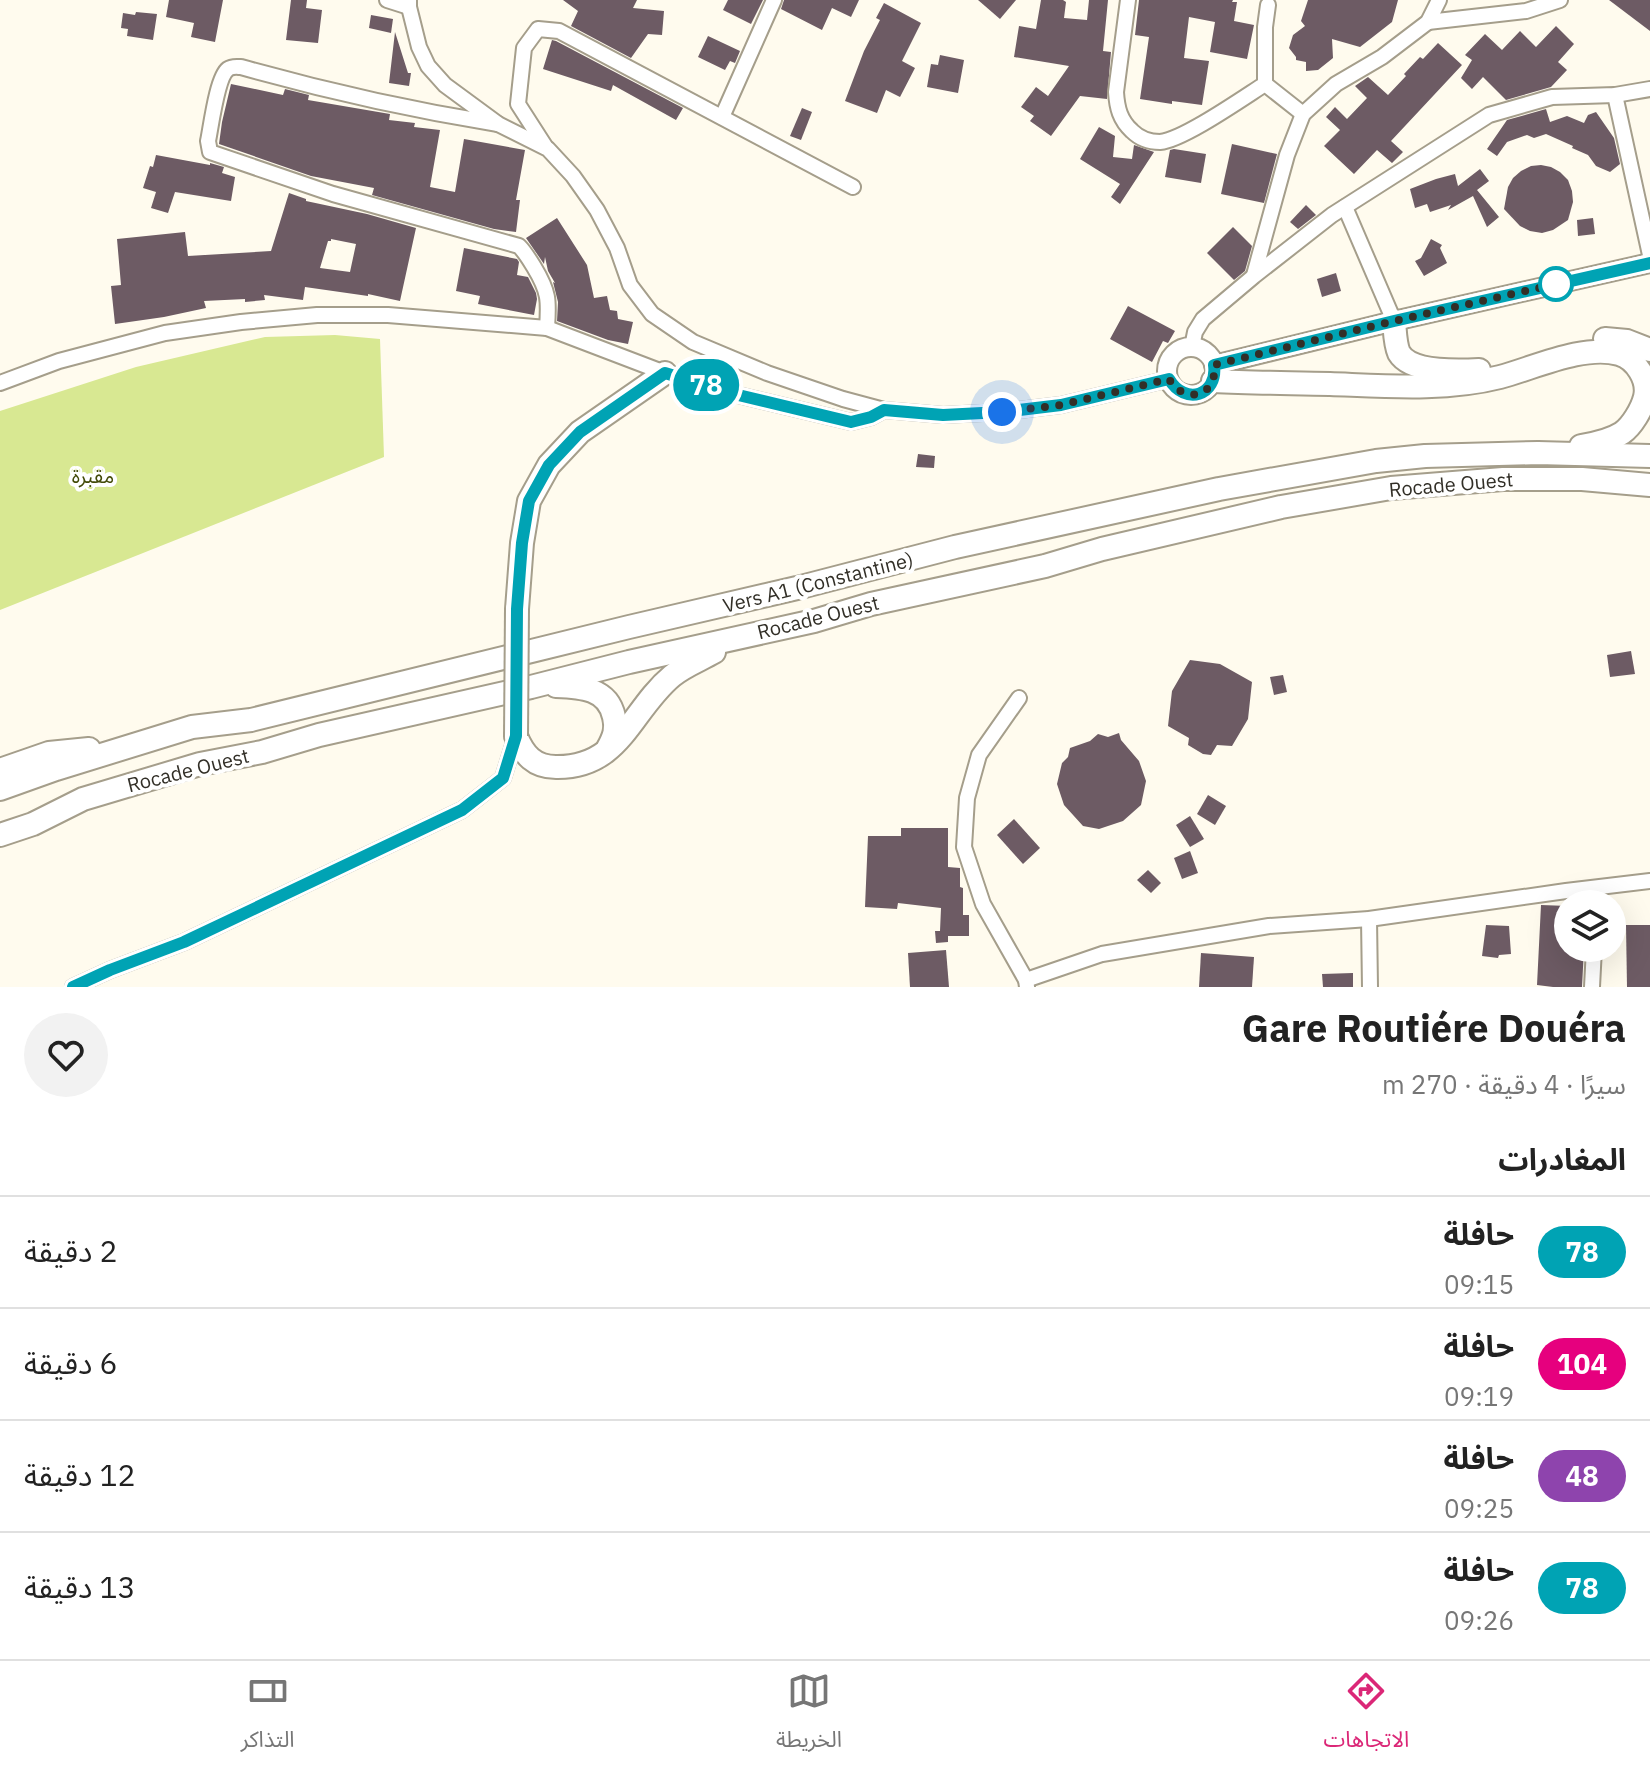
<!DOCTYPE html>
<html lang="ar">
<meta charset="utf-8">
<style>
body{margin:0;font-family:"IBM Plex Sans","Noto Sans Arabic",sans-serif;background:#f2f2f2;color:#222;direction:rtl;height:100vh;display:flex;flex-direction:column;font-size:30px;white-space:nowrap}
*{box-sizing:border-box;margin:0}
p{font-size:26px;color:#767676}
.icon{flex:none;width:44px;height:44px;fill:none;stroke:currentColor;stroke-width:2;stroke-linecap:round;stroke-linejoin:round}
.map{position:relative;height:987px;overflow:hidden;direction:ltr}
.sheet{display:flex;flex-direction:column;background:#fff;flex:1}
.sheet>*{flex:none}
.badge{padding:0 16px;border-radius:26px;font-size:28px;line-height:52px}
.controls{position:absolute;left:1554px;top:890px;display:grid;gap:16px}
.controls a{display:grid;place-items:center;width:72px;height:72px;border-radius:50%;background:#fff;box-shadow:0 8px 32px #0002;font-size:40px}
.you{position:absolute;width:40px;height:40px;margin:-20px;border:6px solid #fff;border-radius:50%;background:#1a73e8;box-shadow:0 0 0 12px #1a73e833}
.map>.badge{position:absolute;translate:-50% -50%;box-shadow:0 0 0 4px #fff}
h2{padding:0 24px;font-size:30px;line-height:72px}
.round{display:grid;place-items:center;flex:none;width:84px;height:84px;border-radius:42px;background:#f2f2f2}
.summary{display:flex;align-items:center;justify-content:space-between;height:136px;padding:0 24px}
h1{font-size:38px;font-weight:800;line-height:60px}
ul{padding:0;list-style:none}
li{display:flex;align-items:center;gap:24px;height:112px;padding:0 24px;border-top:2px solid #e0e0e0}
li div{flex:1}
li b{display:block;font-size:30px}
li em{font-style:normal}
li .badge{min-width:88px;font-weight:700;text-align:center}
.tab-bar{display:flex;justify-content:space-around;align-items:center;height:112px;border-top:2px solid #e0e0e0;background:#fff;font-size:22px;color:#767676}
.tab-bar a{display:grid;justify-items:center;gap:4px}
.tab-bar .selected{color:#db2777}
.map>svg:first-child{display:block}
</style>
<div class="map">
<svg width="1650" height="987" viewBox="0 0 1650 987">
<rect width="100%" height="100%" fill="#fffbee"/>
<!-- green -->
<path fill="#d8e892" d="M335,335L380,339L384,457L0,610V411L136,367L265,337Z"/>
<!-- building -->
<g fill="#6d5b64" fill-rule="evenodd">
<path d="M169,0H223L215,42L191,37L194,23L166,17Z"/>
<path d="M291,0H307L306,8L322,10L318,43L286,40Z"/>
<path d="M563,0H637L633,8L664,11L662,35L648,34L631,58L571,26L578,11Z"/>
<path d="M728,0H763L751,24L723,10Z"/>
<path d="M784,0H859L851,17L832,8L822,30L781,9Z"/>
<path d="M978,0H1016L1000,19Z"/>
<path d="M1041,0H1063L1066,2L1064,18L1087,20L1089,0H1108L1103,51L1111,52L1107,99L1080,96L1051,136L1030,121L1034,116L1021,107L1036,87L1048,96L1069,66L1014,57L1019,26L1036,29Z"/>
<path d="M1139,0H1233L1232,2H1237L1234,21L1254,25L1247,59L1210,52L1215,22L1189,17L1184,58L1209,61L1202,105L1172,101V104L1140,99L1149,37L1135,35Z"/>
<path d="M1308,0H1398L1392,22L1360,47L1332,39L1333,58L1318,70L1306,71V62L1296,60V57L1289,48L1293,35L1305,26L1301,21Z"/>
<path d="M1609,0H1650V31Z"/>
<path d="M884,3L921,23L902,61L915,68L900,97L886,90L877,113L845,101L864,51L880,20L876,18Z"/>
<path d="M136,12L157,14L153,40L127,36L128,29L121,28L123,13L135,15Z"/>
<path d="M371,15L393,19L391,33L369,28Z"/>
<path d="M1556,26L1574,44L1558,62L1567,70L1551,87L1506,100L1483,77L1472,89L1461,78L1472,60L1465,55L1485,34L1502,50L1520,31L1536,47Z"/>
<path d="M395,32L408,73H411L409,86L389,83Z"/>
<path d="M708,36L740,51L735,63L730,61L725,70L698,57Z"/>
<path d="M552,40L556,41L683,108L676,120L613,85L611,91L543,69Z"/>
<path d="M1438,43L1462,65L1391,141L1403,152L1392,163L1377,150L1354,174L1324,146L1340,130L1326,117L1335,107L1347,119L1367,98L1355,86L1368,77L1388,95L1406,76L1404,74L1420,57L1423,59Z"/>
<path d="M940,55L964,60L958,93L927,87L931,64L938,65Z"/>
<path d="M231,84L283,95L285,89L309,95L308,100L390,114L389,120L415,123L414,127L440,130L430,187L455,192L464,139L525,150L516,200H520L516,232L494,229L372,195L374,188L311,176L219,144L222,122Z"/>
<path d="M802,108L812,112L801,140L790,136Z"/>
<path d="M1546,109L1550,122L1567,116L1584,123L1588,115L1596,112L1614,138L1620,164L1610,172L1596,166L1588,155L1572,148L1573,146L1546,134L1534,138L1527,135L1507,142L1497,156L1487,149L1507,120Z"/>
<path d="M1099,127L1115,136L1113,157L1132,159L1134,145L1154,152L1120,204L1111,197L1120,184L1080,159Z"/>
<path d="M1232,144L1277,154L1264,203L1221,194Z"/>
<path d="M1174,149L1206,154L1201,183L1165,177L1170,150Z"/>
<path d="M156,155L210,165V163L224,167L222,173L235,177L231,201L175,192L168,213L151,208L156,192L143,188L150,166L153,167Z"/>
<path d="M1541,165L1551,167L1560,172L1568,180L1572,191L1573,202L1568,220L1553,230L1542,233L1530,231L1520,226L1504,209L1508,187L1513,178L1521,171L1531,166Z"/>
<path d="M1480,169L1489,181L1477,190L1499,217L1487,227L1473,196L1448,210L1451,205L1430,212L1427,204L1415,208L1410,189L1436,179L1455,174L1458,186Z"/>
<path d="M289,193L306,199V201L367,214L416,228L400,301L368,294V296L305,287L303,300L264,295L265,300L245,302V299L204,301L206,308L164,317L115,324L111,286L121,285L117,239L185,232L188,256L271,251ZM331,239L356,244L350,272L320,268L328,241H331Z"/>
<path d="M1306,205L1316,215L1298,229L1290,222Z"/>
<path d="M557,218L587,265L594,298L607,296L610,310L617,311L618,319L633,322L628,344L608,340L557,321L558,302L553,282L555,283L548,271L545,257L544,264L526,238Z"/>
<path d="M1593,218L1595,234L1578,236L1577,220Z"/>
<path d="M1233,227L1252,246L1245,271L1234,280L1207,253Z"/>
<path d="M1431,239L1442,245L1440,248L1447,263L1424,276L1415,261L1421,258Z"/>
<path d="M464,248L517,259L519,262L517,275L528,277L536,293L537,299L534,315L478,304L480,296L456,291Z"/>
<path d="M1336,273L1341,291L1322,297L1317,279Z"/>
<path d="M1128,306L1175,331L1168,343L1163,341L1152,362L1110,339Z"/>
<path d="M918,454L935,456L934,468L916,467Z"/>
<path d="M1631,651L1635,674L1610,677L1607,655Z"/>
<path d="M1190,660L1220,664L1252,682L1248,719L1232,746L1217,745L1211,755L1203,754L1188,745L1189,738L1168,726L1172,691Z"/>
<path d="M1283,675L1287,692L1274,695L1270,677Z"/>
<path d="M1119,733L1121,740L1139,761L1146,781L1141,805L1123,821L1099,829L1083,826L1064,805L1057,784L1062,763L1068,757L1070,748L1090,741L1098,734L1108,737Z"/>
<path d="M1208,795L1226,806L1215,825L1197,814Z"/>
<path d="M1190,816L1204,839L1190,847L1176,825Z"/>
<path d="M1014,819L1040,848L1023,864L997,835Z"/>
<path d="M901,828H948V867L960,868V887L963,888V915H969V936H948V942L936,943L935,931H940L941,908L898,903L897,909L865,907L868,836H901Z"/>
<path d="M1190,851L1198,873L1182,879L1174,858Z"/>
<path d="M1148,870L1161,883L1151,893L1137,880Z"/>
<path d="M1541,905L1568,906V948H1584L1582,987H1553L1537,985Z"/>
<path d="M1486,925L1509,926L1511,954L1499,955L1498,958L1482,956Z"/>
<path d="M1626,925H1650V987H1627Z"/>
<path d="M946,950L949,987H910L908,953Z"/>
<path d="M1201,953L1254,957L1252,987H1199Z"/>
<path d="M1353,973V987H1323L1322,974Z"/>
</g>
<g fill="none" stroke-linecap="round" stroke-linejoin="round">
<defs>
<g id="minor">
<path d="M387,0L409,7"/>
<path d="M409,0V7L419,47L428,66L445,85L498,124L548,149L573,176L597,210L617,248L630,285L652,314L693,342L767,373L843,399L884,410"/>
<path d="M1128,0L1116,92C1117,108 1120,120 1132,131C1140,139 1149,142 1160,142C1183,140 1243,98 1265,84L1303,114"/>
<path d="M1428,22L1526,11L1560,0"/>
<path d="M1265,84V27L1268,5"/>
<path d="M1615,95L1650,255"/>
<path d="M722,117L774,0"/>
<path d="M498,124C411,110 326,91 241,67C237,67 232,66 228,69C217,77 211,127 208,141L210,152L333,194L519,246C525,252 529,259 534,267C549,292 549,300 547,328"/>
<path d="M545,146L518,104L524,48L538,29L559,31L853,187"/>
<path d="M1345,207L1394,321"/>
<path d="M1254,275L1287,155L1303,114L1336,84L1382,57L1428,22L1439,0"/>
<path d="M1192,347L1195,332L1203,319L1254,276L1332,215L1489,115L1552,97L1615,95L1650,89"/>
<path d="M0,383L59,361L165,333L241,322L317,315H388L547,328L665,373L734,394L851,422L871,417L884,410L943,415L1002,412L1061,405L1169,379"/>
<path d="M1019,698L979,755L967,798L964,847L983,904L1026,980L1027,987"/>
<path d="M1369,919L1370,987"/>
<path d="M1026,980L1102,954L1269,926L1369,919L1566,891L1650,881"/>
<path d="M73,987L110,970L184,942L462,810L503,778L516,736"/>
<path d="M1592,987L1594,948"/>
</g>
<g id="major">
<circle cx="1191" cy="371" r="24"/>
<path d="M1214,365L1394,321L1650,263"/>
</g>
<g id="highway">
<path d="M1394,321C1395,331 1395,344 1399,353C1411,373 1459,371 1479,370"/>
<path d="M1605,339L1627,341L1650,350"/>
<path d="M1213,381C1252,383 1291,383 1330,384C1385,386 1445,391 1500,377C1534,368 1584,344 1619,354C1636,359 1649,380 1645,397C1642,409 1632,426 1622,433C1611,440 1594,444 1581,446"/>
<path d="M517,609L522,543L529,501L549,465L580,432L665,373"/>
<path d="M556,686C581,687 608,688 614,717C617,729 614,737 608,748"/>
<path d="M516,736C524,755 534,767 556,767C621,768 630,711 672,676C684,666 700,660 714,652"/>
<path d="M0,770L49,753L89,749"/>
<path d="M0,789L56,769L192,727L251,720L629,627L797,588L955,547L1219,489L1376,461L1425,456L1538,453L1650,456"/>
<path d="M0,835L33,824L83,799L200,764L262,752L319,735L531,687L629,662L814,621L871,604L1045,566L1102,549L1281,507L1391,488L1503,479H1582L1650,485"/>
</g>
</defs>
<!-- minor casing -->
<use href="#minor" stroke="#a59e8b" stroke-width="18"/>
<!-- major casing -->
<use href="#major" stroke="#a59e8b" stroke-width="22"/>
<!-- highway casing -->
<use href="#highway" stroke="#a59e8b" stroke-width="26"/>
<!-- minor -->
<use href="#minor" stroke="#fff" stroke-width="14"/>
<!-- major -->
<use href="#major" stroke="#fff" stroke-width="18"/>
<!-- highway -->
<use href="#highway" stroke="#fff" stroke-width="22"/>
<defs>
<path id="highway-bridge" d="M516,736L517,609"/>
</defs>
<!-- highway-bridge casing -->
<use href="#highway-bridge" stroke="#a59e8b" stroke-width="26" stroke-linecap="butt"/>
<!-- highway-bridge -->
<use href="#highway-bridge" stroke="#fff" stroke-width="22"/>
</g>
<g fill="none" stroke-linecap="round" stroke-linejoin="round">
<defs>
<path id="line" d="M73,987L110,970L184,942L462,810L503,778L516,736L517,609L522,543L529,501L549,465L580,432L665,373L734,394L851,422L871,417L884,410L943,415L1002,412L1061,405L1169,379C1185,406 1218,396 1214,365L1394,321L1650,263"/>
</defs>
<!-- line casing -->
<use href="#line" stroke="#fff" stroke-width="18"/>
<!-- line -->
<use href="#line" stroke="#00a3b4" stroke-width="12"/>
<!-- walk -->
<path stroke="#322f27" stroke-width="8" stroke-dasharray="0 14.4" d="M1002,412L1061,405L1169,379C1185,406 1218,396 1214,365L1394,321L1565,282L1556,284"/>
</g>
<!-- markers -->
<circle fill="#fff" stroke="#00a3b4" stroke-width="4" cx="1556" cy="284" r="16"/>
<g text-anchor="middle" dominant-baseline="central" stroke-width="8" stroke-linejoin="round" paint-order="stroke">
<!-- park labels -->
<g font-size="20" fill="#424a07" stroke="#fff">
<text x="93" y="475">مقبرة</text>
</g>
<!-- street labels -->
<g font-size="20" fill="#322f27" stroke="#fff">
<text transform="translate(1451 484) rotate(-5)">Rocade Ouest</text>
<text transform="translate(818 582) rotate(-14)">Vers A1 (Constantine)</text>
<text transform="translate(818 617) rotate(-14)">Rocade Ouest</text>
<text transform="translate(188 770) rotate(-14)">Rocade Ouest</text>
</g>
</g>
</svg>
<div class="controls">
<a><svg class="icon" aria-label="layers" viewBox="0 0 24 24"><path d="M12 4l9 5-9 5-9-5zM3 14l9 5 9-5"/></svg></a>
</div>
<div class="you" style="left:1002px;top:412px"></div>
<b class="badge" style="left:706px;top:385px;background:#00a3b4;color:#fff">78</b>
</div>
<section class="sheet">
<div class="summary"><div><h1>Gare Routiére Douéra</h1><p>سيرًا · 4 دقيقة · 270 m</p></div><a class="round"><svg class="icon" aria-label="heart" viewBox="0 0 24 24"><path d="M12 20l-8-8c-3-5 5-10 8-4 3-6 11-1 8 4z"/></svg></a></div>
<h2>المغادرات</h2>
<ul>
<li><span class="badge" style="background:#00a3b4;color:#fff">78</span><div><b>حافلة</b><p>09:15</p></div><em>2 دقيقة</em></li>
<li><span class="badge" style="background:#e6007e;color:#fff">104</span><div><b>حافلة</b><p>09:19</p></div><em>6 دقيقة</em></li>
<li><span class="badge" style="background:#8e44ad;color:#fff">48</span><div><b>حافلة</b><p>09:25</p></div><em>12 دقيقة</em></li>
<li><span class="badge" style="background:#00a3b4;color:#fff">78</span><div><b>حافلة</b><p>09:26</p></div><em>13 دقيقة</em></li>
</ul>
</section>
<nav class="tab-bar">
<a class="selected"><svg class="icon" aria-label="directions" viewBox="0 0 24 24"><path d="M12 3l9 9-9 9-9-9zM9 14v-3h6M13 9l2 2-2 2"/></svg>الاتجاهات</a>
<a><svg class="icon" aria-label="map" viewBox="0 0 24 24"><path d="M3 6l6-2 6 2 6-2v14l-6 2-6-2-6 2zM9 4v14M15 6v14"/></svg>الخريطة</a>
<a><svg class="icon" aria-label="tickets" viewBox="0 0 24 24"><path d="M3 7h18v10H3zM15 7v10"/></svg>التذاكر</a>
</nav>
